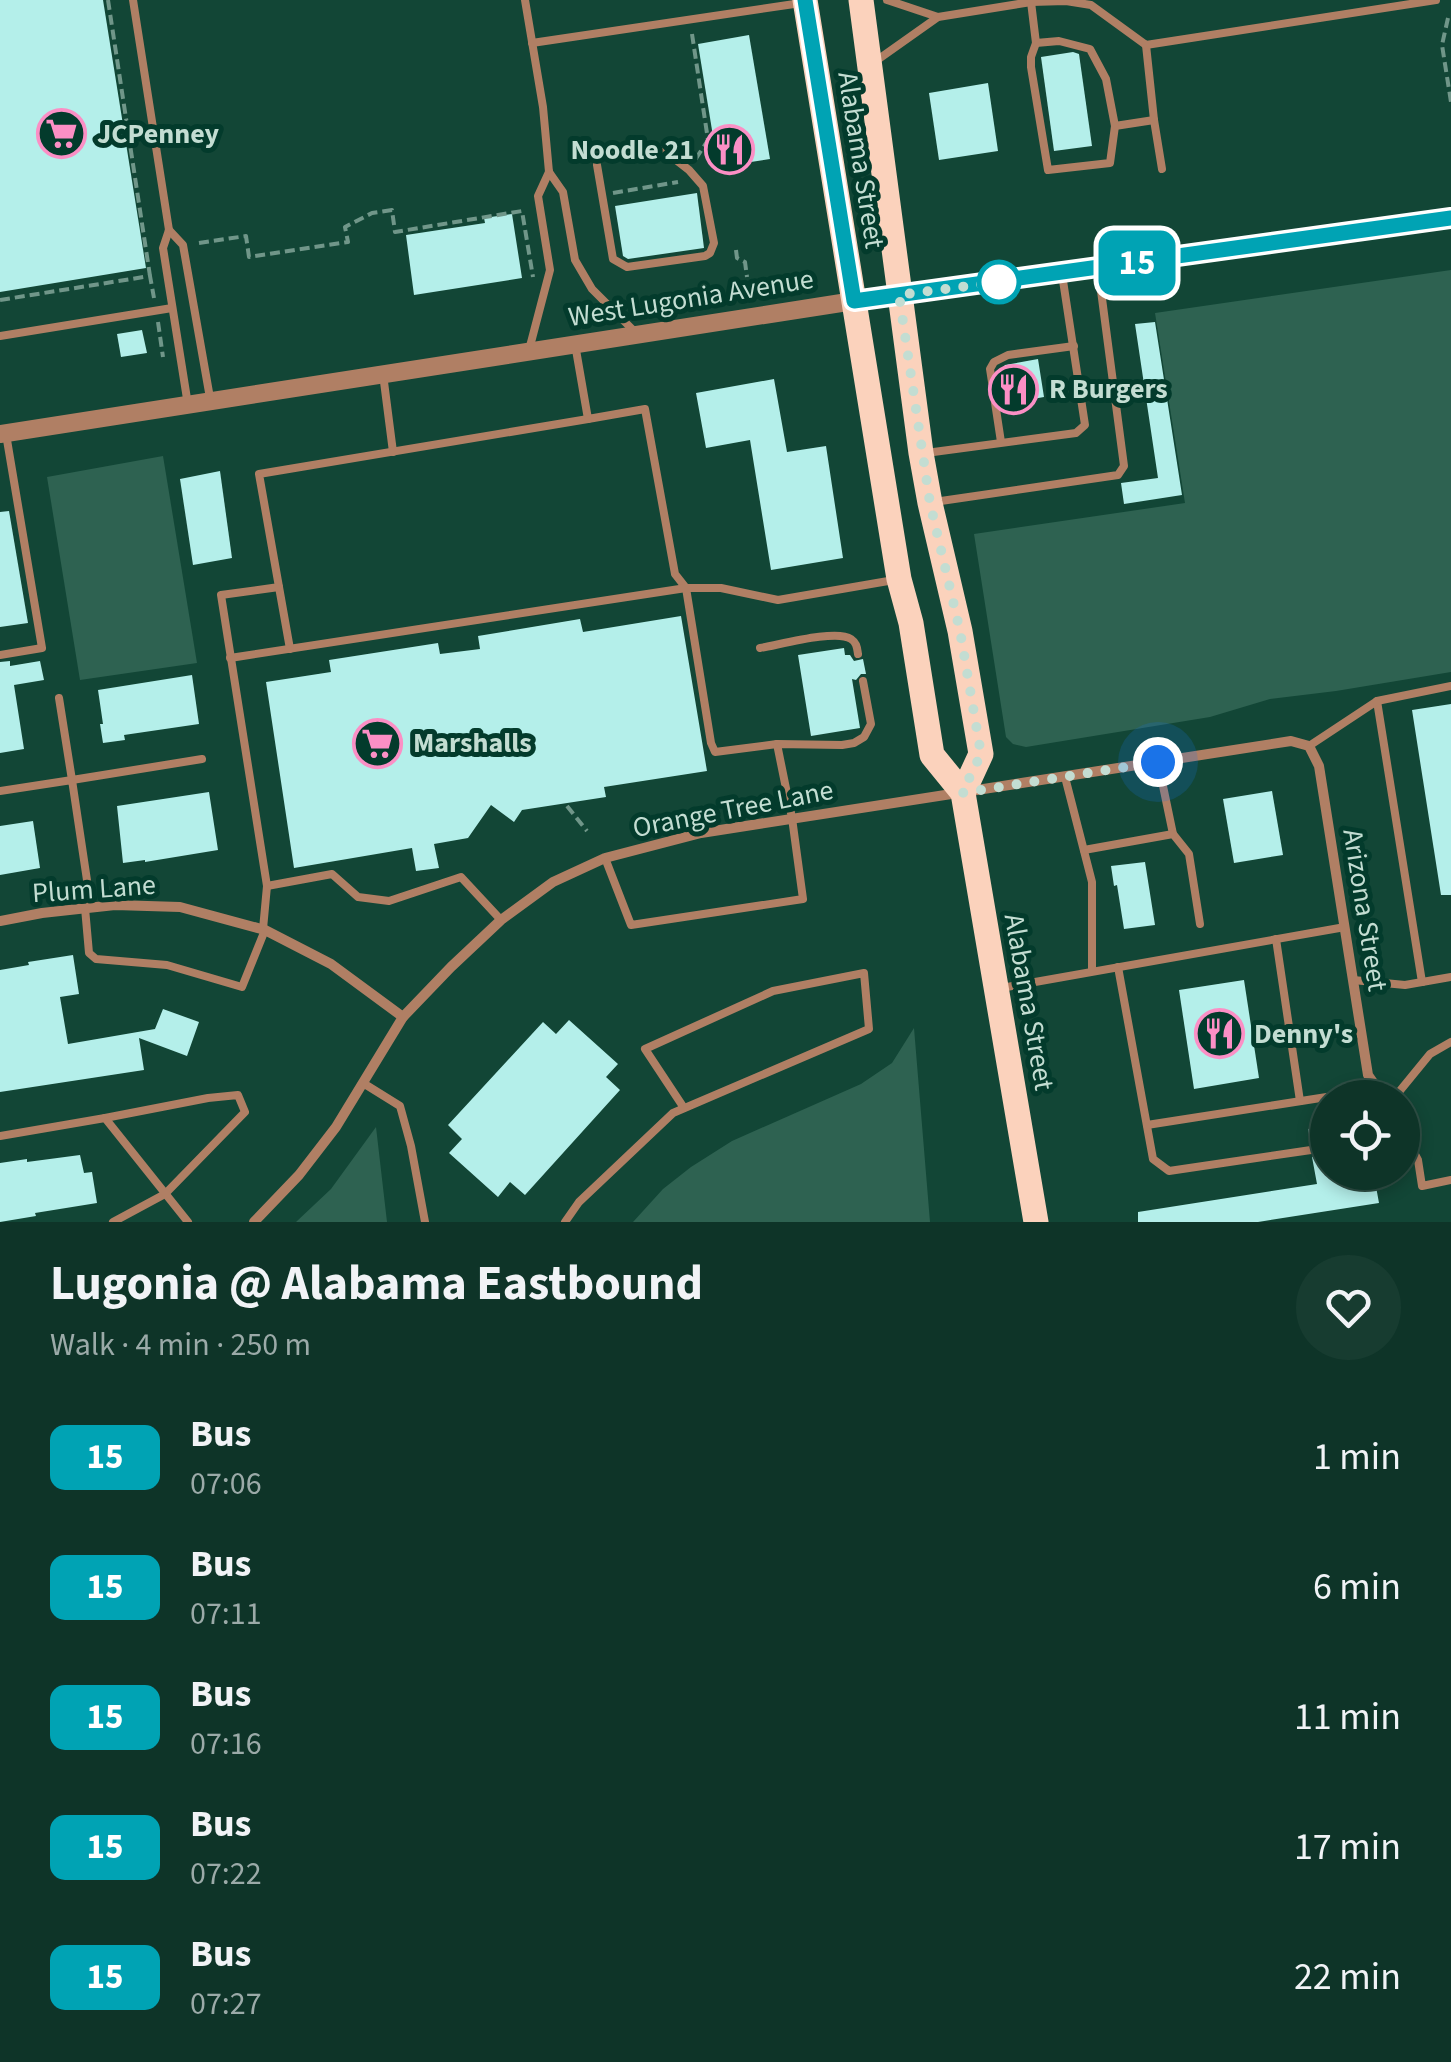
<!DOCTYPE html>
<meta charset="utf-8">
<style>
body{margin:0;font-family:"Source Sans 3",sans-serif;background:#173c30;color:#f1f3f6;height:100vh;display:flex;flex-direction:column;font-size:38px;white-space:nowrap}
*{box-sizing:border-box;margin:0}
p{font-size:32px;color:#9baaa8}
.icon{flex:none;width:55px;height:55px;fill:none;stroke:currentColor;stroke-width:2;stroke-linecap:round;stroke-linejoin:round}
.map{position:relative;height:1222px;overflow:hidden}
.sheet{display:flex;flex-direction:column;background:#0e3428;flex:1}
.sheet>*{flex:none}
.badge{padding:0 20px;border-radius:15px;font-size:35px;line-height:65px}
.controls{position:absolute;left:1310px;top:1080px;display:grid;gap:20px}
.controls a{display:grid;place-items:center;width:110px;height:110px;border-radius:50%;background:#0e3428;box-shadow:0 5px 15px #0003,0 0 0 2px #2e4f45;font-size:50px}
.you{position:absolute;width:50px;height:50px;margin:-25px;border:8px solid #fff;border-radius:50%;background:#1a73e8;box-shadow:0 0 0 15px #1a73e833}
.map>.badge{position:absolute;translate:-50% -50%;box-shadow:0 0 0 5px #fff}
.round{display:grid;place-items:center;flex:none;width:105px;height:105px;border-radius:52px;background:#173c30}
.headline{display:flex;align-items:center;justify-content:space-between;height:170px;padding:0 50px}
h1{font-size:48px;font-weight:700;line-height:75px}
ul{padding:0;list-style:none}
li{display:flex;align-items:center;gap:30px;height:130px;padding:0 50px}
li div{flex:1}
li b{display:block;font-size:38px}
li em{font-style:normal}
li .badge{min-width:110px;font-weight:700;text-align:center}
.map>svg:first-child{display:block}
</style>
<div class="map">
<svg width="1451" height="1222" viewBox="0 0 1451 1222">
<rect width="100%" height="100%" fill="#124636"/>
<!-- green -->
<g fill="#2e6251">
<path d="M1451,270V672L1336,691L1270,699L1210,717L1026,747L1013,744L1006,737L974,534L1185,503L1155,313Z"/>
<path d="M163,456L197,663L80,680L47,477Z"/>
<path d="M914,1028L930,1222H633L663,1189L691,1167L732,1141L861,1084L892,1063Z"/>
<path d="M376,1127L387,1222H296L331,1189Z"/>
</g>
<!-- building -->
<g fill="#b4efea">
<path d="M0,0H103L146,268L0,292Z"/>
<path d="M749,35L770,159L718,167L698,44Z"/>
<path d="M1073,52L1079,54L1092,146L1054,151L1041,57Z"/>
<path d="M988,83L998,151L939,160L929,93Z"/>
<path d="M697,193L704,248L628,259L623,256L615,206Z"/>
<path d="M512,214L522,278L414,295L406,235L485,223L484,218Z"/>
<path d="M1155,322L1182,495L1124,504L1121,483L1158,478L1135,324Z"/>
<path d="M142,330L147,353L121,357L117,334Z"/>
<path d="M1038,359L1044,397L1004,404L1002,395L995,389L999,384L998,374L1005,365Z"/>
<path d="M774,379L787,452L826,446L843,558L771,570L750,440L706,448L696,393Z"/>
<path d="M220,471L232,558L193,565L180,479Z"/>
<path d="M9,511L28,623L0,627V512Z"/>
<path d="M681,616L707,771L604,787L606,797L522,810L514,822L491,805L468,838L434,844L439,868L416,871L412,848L294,868L266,682L331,672L329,660L438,643L440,654L480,649L478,636L580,619L583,632Z"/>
<path d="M844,648L845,655H850L854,661L863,659L866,674H861L856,680L852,679L860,728L811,736L798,655Z"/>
<path d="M10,661V666L40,661L44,680L14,685L24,749L0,753V662Z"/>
<path d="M192,675L199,724L124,735L125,740L103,743L100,724H103L98,690Z"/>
<path d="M1451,704V895H1441L1412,710Z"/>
<path d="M1272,791L1283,855L1234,863L1223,799Z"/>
<path d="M209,792L218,850L145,862V860L123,863L117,806Z"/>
<path d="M33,821L40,868L0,875V826Z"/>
<path d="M1145,862L1155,925L1124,929L1117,885L1114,886L1111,866Z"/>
<path d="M73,955L79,994L60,997L68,1044L155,1029L163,1009L199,1022L187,1056L139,1038L144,1070L0,1092V970L29,965L28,962Z"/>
<path d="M1244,980L1259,1078L1194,1089L1179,990Z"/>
<path d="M569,1020L618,1064L606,1077L620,1090L525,1195L510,1182L498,1197L449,1153L462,1139L448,1125L543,1022L556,1034Z"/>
<path d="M1328,1126V1172H1354V1178L1370,1175L1375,1181L1379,1203L1258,1222H1138V1212L1317,1184L1312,1157L1318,1154V1148L1315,1144L1310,1143L1308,1129Z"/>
<path d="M80,1155L84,1173L92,1172L97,1203L35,1213L36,1216L0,1222V1163L27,1159V1162Z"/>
</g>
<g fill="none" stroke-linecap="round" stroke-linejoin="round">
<!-- path -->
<g stroke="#709689" stroke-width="4" stroke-dasharray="10 5" stroke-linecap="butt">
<path d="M108,0L150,276"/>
<path d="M1448,18L1442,45L1451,102"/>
<path d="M692,34L708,140L695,160"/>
<path d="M613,193L678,182"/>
<path d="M199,243L246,236L249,257L348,242L345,227L372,213L392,210L395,232L522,211L533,277"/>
<path d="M736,250L737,258L745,262L747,277"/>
<path d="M0,300L150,276L154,298"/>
<path d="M158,322L163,357"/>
<path d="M567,806L587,831"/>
</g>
<!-- service -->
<g stroke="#b07f64" stroke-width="8">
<path d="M133,0L169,230L163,248L188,405"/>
<path d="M525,0L543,107L549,172L563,192L575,260L592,289L634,331"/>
<path d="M887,0L938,17"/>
<path d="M1031,2L1036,43L1059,41L1090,49L1106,79L1115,126L1154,120"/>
<path d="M532,43L801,3"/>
<path d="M1036,43L1031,57V67L1048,170L1110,163L1115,126"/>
<path d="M1146,45L1154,120L1162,169"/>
<path d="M873,63L938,17L1031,2L1066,1L1091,5L1146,45L1436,0"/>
<path d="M597,165L613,259L627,267L705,256L710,253L714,243L703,186L689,170L662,149"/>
<path d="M169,230L183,245L210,398"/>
<path d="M0,336L172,308"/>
<path d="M575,344L588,419L645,409L675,574L686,588L711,743L715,752L777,744L842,745L854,743L864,737L871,724L863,681"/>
<path d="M529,350L550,270L538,196L549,172"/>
<path d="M383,374L393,452"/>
<path d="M992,382L990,369L994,362L1008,355L1074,346"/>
<path d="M994,396L1001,442"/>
<path d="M926,453L1076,433L1085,425L1062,274"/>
<path d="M934,502L1118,475L1124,466L1098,268"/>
<path d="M279,587L290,649"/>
<path d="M760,648C779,645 836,629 851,639C857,643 857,648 858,654"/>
<path d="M0,655L42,648L6,434"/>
<path d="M230,658L686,588H721L778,600L894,580"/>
<path d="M59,698L72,780L202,759"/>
<path d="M1377,701L1422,982"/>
<path d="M1309,746L1377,701L1451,686"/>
<path d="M1158,762L1173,834"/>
<path d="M1065,777L1092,882V971"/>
<path d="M0,791L72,780L91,907"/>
<path d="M1084,850L1173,834L1189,854L1200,924"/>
<path d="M605,858L631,925L803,899L792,818L777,744"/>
<path d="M267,886L332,874L358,897L389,901L461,877L501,920"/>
<path d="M85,908L89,953L96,959L167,965L242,987L265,930"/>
<path d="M263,929L267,886L221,595L279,587L259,474L588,419"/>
<path d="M1276,939L1300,1101"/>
<path d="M1118,967L1153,1159L1169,1171L1311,1150"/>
<path d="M1353,980L1405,985L1451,977"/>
<path d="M1001,988L1345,927"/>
<path d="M363,1083L400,1106L411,1146L425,1222"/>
<path d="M1394,1098L1430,1054L1451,1042"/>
<path d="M105,1118L208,1098L238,1095L245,1112L165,1194L113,1222"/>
<path d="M1147,1125L1378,1089"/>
<path d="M1402,1130L1418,1160L1422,1186L1451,1180"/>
<path d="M0,1136L105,1118L188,1222"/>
<path d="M565,1222L579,1202L673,1113L869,1029L864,973L773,991L645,1049L684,1108"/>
</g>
<!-- minor -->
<g stroke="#b07f64" stroke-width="10">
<path d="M0,921L42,913L115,905L180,907L265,930L331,964L403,1017"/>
<path d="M254,1222L299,1175L336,1127L403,1017L451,967L501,920L553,882L605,858L701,833L1291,741L1309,746L1319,766L1368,1075L1384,1098"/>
</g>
<!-- tertiary -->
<path stroke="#b07f64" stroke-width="18" d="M0,434L854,301"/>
<!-- secondary -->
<path stroke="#f2a479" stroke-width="20" d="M854,301L1451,218"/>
<!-- primary -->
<g stroke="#fbd2bc" stroke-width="25">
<path d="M805,0L899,579L911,623L932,755L963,793L1036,1222"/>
<path d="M861,0L921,453L930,503L960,631L981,754L963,793"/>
</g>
</g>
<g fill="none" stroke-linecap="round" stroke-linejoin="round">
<defs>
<path id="line" d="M805,0L854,301L1451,218"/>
</defs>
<!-- line casing -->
<use href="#line" stroke="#fff" stroke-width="22"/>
<!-- line -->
<use href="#line" stroke="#00a3b4" stroke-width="15"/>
<!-- walk -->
<path stroke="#c3ddd2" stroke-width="10" stroke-dasharray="0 18" d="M999,282L899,295L930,503L960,631L981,754L962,793L1158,762"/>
</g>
<!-- icons -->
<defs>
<symbol id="supermarket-ring" viewBox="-11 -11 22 22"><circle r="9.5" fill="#033b2c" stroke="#fb8fc5" stroke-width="1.5"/><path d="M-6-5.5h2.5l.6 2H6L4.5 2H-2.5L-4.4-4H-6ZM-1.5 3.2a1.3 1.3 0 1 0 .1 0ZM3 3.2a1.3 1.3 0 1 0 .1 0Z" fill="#fb8fc5"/></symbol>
<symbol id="restaurant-ring" viewBox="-11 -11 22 22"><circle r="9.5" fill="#033b2c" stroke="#fb8fc5" stroke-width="1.5"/><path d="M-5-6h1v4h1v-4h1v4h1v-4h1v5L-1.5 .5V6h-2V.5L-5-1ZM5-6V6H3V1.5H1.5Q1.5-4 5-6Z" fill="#fb8fc5"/></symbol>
</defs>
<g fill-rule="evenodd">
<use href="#supermarket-ring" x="34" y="106" width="55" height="55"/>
<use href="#restaurant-ring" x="702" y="122" width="55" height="55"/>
<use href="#restaurant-ring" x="986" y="362" width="55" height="55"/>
<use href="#supermarket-ring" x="350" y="716" width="55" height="55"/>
<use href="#restaurant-ring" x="1192" y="1006" width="55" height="55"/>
</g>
<!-- markers -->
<circle fill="#fff" stroke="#00a3b4" stroke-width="5" cx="999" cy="282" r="20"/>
<g text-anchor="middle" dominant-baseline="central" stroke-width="10" stroke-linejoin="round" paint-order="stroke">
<!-- poi labels -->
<g font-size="28" font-weight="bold" fill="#c3ddd2" stroke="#033b2c" text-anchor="start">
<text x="97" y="134">JCPenney</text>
<text x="694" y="150" text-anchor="end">Noodle 21</text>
<text x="1049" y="389">R Burgers</text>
<text x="413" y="743">Marshalls</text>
<text x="1254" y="1034">Denny's</text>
</g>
<!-- street labels -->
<g font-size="28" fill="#c3ddd2" stroke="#033b2c">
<text transform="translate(861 160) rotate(81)">Alabama Street</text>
<text transform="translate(691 298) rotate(-9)">West Lugonia Avenue</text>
<text transform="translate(733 809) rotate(-11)">Orange Tree Lane</text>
<text transform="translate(94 889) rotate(-4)">Plum Lane</text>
<text transform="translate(1365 910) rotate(81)">Arizona Street</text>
<text transform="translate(1029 1002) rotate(80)">Alabama Street</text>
</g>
</g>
</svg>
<div class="controls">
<a><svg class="icon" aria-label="locate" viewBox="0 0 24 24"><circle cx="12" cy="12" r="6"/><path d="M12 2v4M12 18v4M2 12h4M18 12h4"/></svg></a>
</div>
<div class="you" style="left:1158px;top:762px"></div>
<b class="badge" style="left:1137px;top:263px;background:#00a3b4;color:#fff">15</b>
</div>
<section class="sheet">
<div class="headline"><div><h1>Lugonia @ Alabama Eastbound</h1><p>Walk · 4 min · 250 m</p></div><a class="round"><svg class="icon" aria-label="heart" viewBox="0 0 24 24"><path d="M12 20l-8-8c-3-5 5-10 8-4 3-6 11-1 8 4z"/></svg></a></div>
<ul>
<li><span class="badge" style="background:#00a3b4;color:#fff">15</span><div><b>Bus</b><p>07:06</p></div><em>1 min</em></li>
<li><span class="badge" style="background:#00a3b4;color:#fff">15</span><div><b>Bus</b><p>07:11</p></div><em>6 min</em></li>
<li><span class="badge" style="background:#00a3b4;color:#fff">15</span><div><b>Bus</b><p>07:16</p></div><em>11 min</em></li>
<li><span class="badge" style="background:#00a3b4;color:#fff">15</span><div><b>Bus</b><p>07:22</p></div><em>17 min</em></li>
<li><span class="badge" style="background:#00a3b4;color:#fff">15</span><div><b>Bus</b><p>07:27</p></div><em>22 min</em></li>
</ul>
</section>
